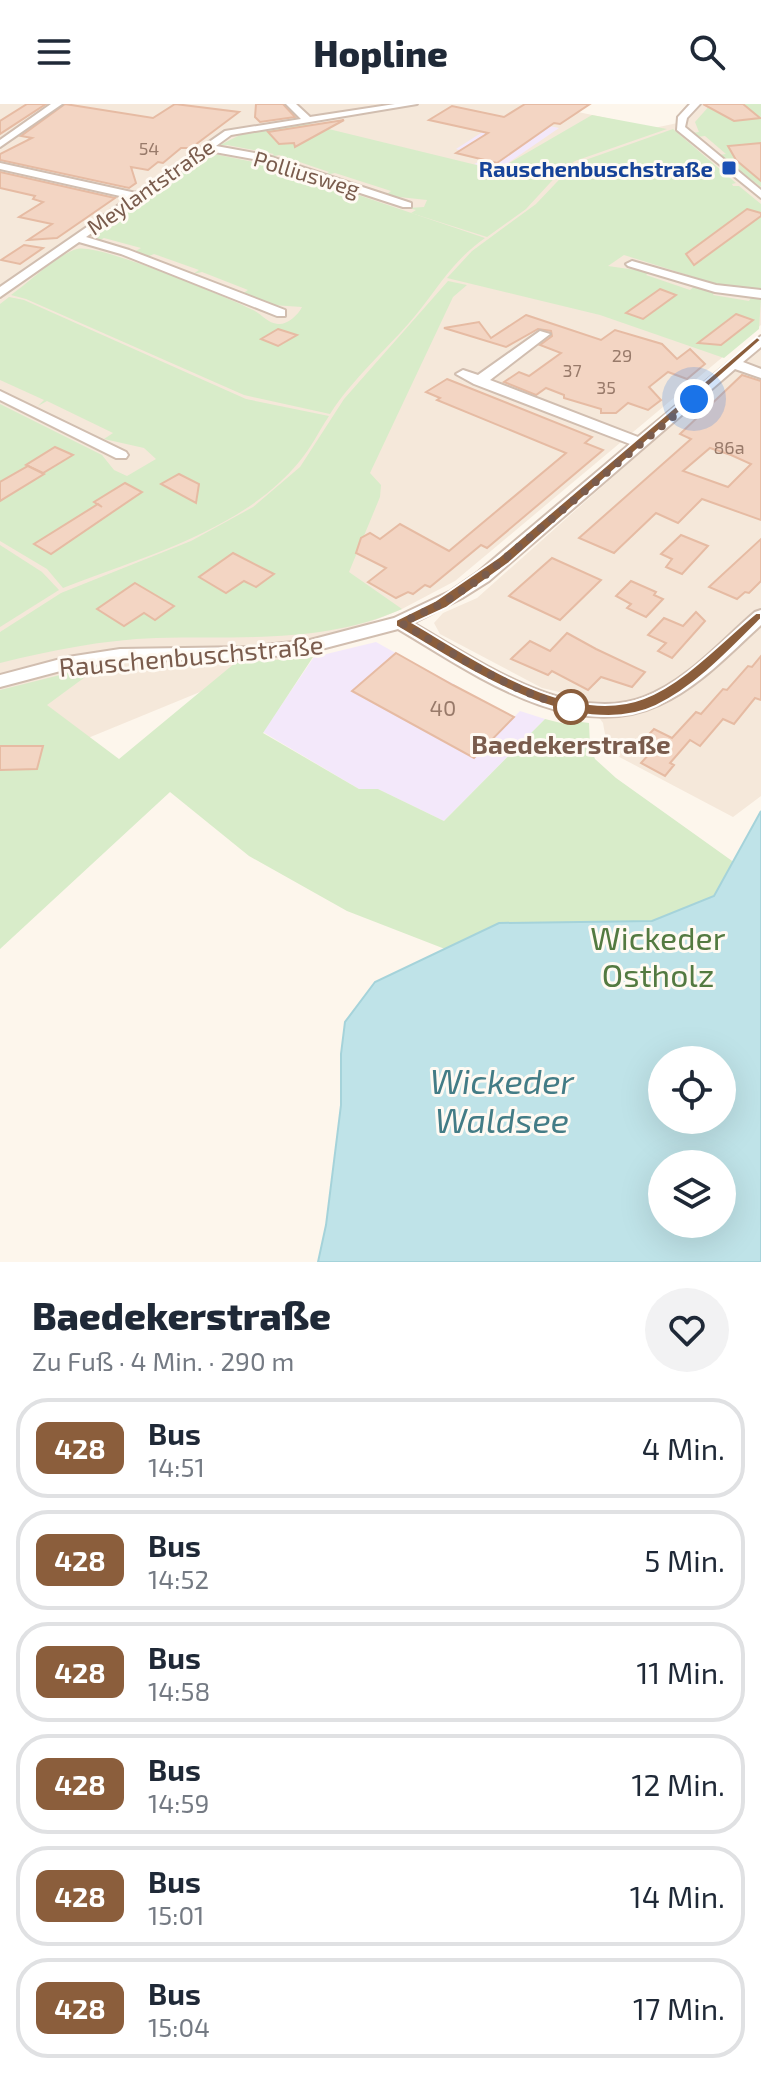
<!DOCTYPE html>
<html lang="de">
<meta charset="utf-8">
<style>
body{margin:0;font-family:"Exo 2",sans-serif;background:#f2f2f3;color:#1f2937;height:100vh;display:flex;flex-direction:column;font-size:30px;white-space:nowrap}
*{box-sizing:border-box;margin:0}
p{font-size:26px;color:#747a83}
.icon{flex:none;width:44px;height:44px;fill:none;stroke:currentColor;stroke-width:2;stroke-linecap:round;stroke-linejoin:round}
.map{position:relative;height:1158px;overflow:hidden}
.sheet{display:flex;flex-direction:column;background:#fff;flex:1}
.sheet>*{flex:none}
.badge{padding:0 16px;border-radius:12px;font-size:28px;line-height:52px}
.tools{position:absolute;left:648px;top:942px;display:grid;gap:16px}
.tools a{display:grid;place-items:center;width:88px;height:88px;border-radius:50%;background:#fff;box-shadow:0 8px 32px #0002;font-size:40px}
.you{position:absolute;width:40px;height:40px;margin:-20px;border:6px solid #fff;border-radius:50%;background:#1a73e8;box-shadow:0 0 0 12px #1a73e833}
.map>.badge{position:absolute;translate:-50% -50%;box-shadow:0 0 0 4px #fff}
.round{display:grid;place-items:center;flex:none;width:84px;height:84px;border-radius:42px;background:#f2f2f3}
.summary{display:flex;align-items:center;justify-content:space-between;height:136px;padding:0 32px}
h1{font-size:38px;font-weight:800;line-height:60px}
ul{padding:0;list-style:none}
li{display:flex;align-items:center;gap:24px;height:100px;margin:0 16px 12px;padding:0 16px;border:4px solid #e0e1e3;border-radius:32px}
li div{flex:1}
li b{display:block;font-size:30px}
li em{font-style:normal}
li .badge{min-width:88px;font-weight:700;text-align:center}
header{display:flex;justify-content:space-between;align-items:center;height:104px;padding:0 32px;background:#fff;font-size:36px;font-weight:800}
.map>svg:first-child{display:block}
</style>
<header><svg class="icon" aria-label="menu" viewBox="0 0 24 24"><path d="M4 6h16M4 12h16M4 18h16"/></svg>Hopline<svg class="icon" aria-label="search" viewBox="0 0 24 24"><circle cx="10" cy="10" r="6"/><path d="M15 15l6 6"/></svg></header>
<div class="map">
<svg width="761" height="1158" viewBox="0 0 761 1158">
<rect width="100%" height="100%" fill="#fdf6ec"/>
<!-- residential -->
<g fill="#f5e8da">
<path d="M0,0H540L654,24L687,17L702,0H761V221L455,477L402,505L88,634L60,672L0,719Z"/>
<path d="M761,241V692L733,713L608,647L603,619L585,594L542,584L440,530L434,519L443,509L477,494Z"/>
</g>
<!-- education -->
<g fill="#f3e8fa">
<path d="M506,13L559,24L498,66L474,60L485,55L456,49L459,46L456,45Z"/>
<path d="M376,538L417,561L414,563L429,571L432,569L454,580L441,593L456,601L469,589L514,613L520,607L545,615L444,717L378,685H359L263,628L314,553Z"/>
</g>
<!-- green -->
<g fill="#d8ecc9" fill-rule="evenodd">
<path d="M711,0H761V54L740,60L761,77V83L719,51L726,50L705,32L697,33L692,29L699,28L695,18Z"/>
<path d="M592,11L667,25L575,57L561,67L526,105L487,133L411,109L416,106L409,104L424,103L427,96L390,92L386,91L391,87L335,69L325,71L329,68L279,51L270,53L274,50L227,41L218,42L246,28L304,19L497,66Z"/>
<path d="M673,25L736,79L732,80L733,82H739L761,100V185L716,180L624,151L608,162L650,168L646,171L690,186L695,182L715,187L713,191L749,197L752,192L761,194L759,225L724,254L600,211L447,174L472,147L536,100L574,60Z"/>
<path d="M209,49L273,62L485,134C454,156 442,178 419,207C391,242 355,271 330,310L244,291L26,195L11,191C28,179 58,150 77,145C99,139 227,193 253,206C263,211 267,219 278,220C287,221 298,211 302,203L272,201L242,190L248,186L202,168L193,170L199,166L154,150L147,153L134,148L141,144L104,134L98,137L91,134Z"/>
<path d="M448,177L467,181L453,193L370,369L381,381L380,393L349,468L402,505C323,540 241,532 156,534C103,536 52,546 0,559V528L61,489L191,437L253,403L300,363L344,295Z"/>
<path d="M9,193L24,196L246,295L329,312C319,327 311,344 299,358C242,427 142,453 63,484L47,465L0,437V300L102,351L114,366L127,372L156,355L144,344L104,335L113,329L47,297L38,302L44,296L0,276V200Z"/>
<path d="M0,441L42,468L59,486L0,523Z"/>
<path d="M313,553L263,629L359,685H378L444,717L545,615L565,620L567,616L589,619L590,642L595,655L616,674L742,764L761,1158H428L463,852L347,807L249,752L170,688L0,845V586L76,567L96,565L47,601L119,655L235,559ZM662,956H722V1016H662ZM662,1060H722V1120H662Z"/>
</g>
<!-- water -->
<path fill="#bfe3e8" stroke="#a5d3da" stroke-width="2" fill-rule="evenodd" d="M761,707V1158H318L326,1121L341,1001V950L345,918L375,878L499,819L652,817L714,792ZM662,956H722V1016H662ZM662,1060H722V1120H662Z"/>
<!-- building -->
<g fill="#f3d5c3" stroke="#e6bba3" stroke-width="2" fill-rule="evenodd">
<path d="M27,0H46L0,30V17Z"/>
<path d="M65,0L153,14L175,0L239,8L191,44H181L163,59L158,58L148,66L131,63L136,79L129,84L0,56V50L32,34L21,32Z"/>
<path d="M256,0H283L295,13L260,18L255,13Z"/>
<path d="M525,0H590L560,20L554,19L497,59L456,49L488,29L429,16L452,2L504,13Z"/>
<path d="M703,0H743L760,14L734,17Z"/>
<path d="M344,16L295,43L294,39L279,40L268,28Z"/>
<path d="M761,39V77L736,56L728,42Z"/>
<path d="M0,68L115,94L57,134L28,136L52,120L19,113L43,98L33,95L35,92L0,84Z"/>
<path d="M747,105L761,109V112L694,161L686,150Z"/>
<path d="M24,141L43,144L20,160L1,156Z"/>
<path d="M660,185L676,191L643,215L626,209Z"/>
<path d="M736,210L753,216L721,241L698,239Z"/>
<path d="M526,211L601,236L615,226L662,240L677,255L690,245L705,260L687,275L668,268L649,283L661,296L648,306L628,299L616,309H601V305L564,294V291L546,284L536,291L504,278L519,268L529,272L561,249L540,241L552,232L551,227L538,225L506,243L444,224L479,218L491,234Z"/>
<path d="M278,225L297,231L278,242L261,235Z"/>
<path d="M742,271L761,277V416L702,395L678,419L656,409L614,449L579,434L691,335L680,330ZM710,344L731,351L751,360L728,383L683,367Z"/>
<path d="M447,275L592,333L585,339L603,346L487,444L481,441L430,483L425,481L413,490L408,488L396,494L368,478L386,464L356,449L361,434L370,429L380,435L400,420L449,447L566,349L437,296L440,294L426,288Z"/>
<path d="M55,343L73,351L43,369L26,361Z"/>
<path d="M28,362L44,370L0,397V378Z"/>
<path d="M179,370L199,380L196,399L161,380Z"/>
<path d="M125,379L142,388L51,450L34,440L98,400L102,403L94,398Z"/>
<path d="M681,431L708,442L682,470L666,463L672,455L661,450Z"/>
<path d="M761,435V477L749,489L745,488L737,495L709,483Z"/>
<path d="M233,449L274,470L256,483L244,477L226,489L199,473Z"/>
<path d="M552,454L601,476L560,516L509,492Z"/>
<path d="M631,477L656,488L654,491L663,495L646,513L627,504L631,500L616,492Z"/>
<path d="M135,479L174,502L155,516L144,509L124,522L97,505Z"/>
<path d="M696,508L705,517L672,554L658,547L666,539L648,531L664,514L683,522Z"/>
<path d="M567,529L596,545L645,568L632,583L601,573L588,586L552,567L548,571L511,555L530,537L550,547Z"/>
<path d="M396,549L453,581L514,613L474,654L352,587Z"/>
<path d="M761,552V596L755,594L734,620L723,615L700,642L690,636L670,659L674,661L665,672L641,659L651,648L638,642L654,625L672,634L696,608L701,610L723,585L727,586L748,562L752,563Z"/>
<path d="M0,642H43L37,665L0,666Z"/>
</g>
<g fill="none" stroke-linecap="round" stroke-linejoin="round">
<defs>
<g id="minor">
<path d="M51,0H62L0,43V36Z"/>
<path d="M286,0H296L310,13L395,0H417L231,31L216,42L265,51L411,99V103H403L259,56L209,47L86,133L129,146L285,206V212H277L121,150L79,138L0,193V183L129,94L0,65V59L136,89L225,27L301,15Z"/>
<path d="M690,0H700L687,14L685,23L761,86V94L677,26L678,13Z"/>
<path d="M632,157L716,181L761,186V194L715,188L628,162L626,160Z"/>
<path d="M540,227L550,230L490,276L638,333L761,232V243L743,258L761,265V274L735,265L489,477L462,494L413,519C476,555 569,622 644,593C687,577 721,537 755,508L761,506V521C729,550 699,583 659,601C571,642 471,568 398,525L310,548L248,555L120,557L68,565L0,583V571L68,553L120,545L248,543L310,536L394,514L451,487L477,469L630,340L474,280L456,270L463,266L478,271Z"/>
<path d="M0,287L126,348L128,351L126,354H116L0,296Z"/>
</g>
</defs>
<!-- minor casing -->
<use href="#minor" stroke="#d1beb0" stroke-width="4"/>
<!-- minor -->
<use href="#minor" fill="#fff" fill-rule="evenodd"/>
</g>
<!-- line -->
<path fill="#8b5e3c" stroke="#fff" stroke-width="2" d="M757,233L761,236L509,459L446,504L413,519C475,555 569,623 644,594C683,580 724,535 756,509H761V515C731,545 697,582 656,602C576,640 462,561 396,522V516L435,497L499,453Z"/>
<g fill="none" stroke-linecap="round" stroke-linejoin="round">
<!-- walk -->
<path stroke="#7a5c4d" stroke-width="8" stroke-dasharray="0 14.4" d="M571,603C510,588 455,550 401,519L441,500L483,473L694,295"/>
</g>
<!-- markers -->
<rect fill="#1a4fb4" stroke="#fffaf3" stroke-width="3" x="721" y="56" width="16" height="16" rx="4"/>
<circle fill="#fff" stroke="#8b5e3c" stroke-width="4" cx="571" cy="603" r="16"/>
<g text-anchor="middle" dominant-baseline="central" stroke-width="6" stroke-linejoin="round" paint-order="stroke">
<!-- far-number labels -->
<g font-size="18" fill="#987a6a">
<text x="149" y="44">54</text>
<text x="622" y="251">29</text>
<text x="572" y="266">37</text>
<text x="606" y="283">35</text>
<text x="729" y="343">86a</text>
</g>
<!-- far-transit labels -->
<g font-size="22" font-weight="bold" fill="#164399" stroke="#fffaf3" text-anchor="end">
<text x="713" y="64">Rauschenbuschstraße</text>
</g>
<!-- far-street labels -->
<g font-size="22" fill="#7a5c4d" stroke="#fffaf3">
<text transform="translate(307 69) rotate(17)">Polliusweg</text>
<text transform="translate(150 82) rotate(-35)">Meylantstraße</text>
</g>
<!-- number labels -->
<g font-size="22" fill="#987a6a">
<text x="443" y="603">40</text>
</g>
<!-- street labels -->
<g font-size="26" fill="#7a5c4d" stroke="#fffaf3">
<text transform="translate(191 551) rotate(-5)">Rauschenbuschstraße</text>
</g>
<!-- stop labels -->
<g font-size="26" font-weight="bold" fill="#7a5c4d" stroke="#fffaf3">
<text x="571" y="639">Baedekerstraße</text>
</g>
<!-- near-park labels -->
<g font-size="32" fill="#537a41" stroke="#fffaf3">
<text x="658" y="833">Wickeder<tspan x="658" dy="37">Ostholz</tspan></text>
</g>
<!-- near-water labels -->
<g font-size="34" font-style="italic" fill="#437c86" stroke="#fffaf3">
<text x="502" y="976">Wickeder<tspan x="502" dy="39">Waldsee</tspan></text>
</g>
</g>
</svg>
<div class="tools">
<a><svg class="icon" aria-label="locate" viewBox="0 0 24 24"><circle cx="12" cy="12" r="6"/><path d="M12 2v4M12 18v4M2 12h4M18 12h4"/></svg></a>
<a><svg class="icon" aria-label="layers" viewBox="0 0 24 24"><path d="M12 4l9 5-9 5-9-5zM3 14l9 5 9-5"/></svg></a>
</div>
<div class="you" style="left:694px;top:295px"></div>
</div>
<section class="sheet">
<div class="summary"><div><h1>Baedekerstraße</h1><p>Zu Fuß · 4 Min. · 290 m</p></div><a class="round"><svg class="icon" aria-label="heart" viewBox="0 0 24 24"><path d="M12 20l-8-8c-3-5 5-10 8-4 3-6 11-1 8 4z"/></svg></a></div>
<ul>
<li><span class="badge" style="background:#8b5e3c;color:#fff">428</span><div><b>Bus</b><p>14:51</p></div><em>4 Min.</em></li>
<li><span class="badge" style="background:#8b5e3c;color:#fff">428</span><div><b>Bus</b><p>14:52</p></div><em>5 Min.</em></li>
<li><span class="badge" style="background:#8b5e3c;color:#fff">428</span><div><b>Bus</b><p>14:58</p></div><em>11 Min.</em></li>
<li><span class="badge" style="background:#8b5e3c;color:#fff">428</span><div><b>Bus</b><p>14:59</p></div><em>12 Min.</em></li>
<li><span class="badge" style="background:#8b5e3c;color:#fff">428</span><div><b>Bus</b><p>15:01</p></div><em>14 Min.</em></li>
<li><span class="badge" style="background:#8b5e3c;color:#fff">428</span><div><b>Bus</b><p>15:04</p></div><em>17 Min.</em></li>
</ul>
</section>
